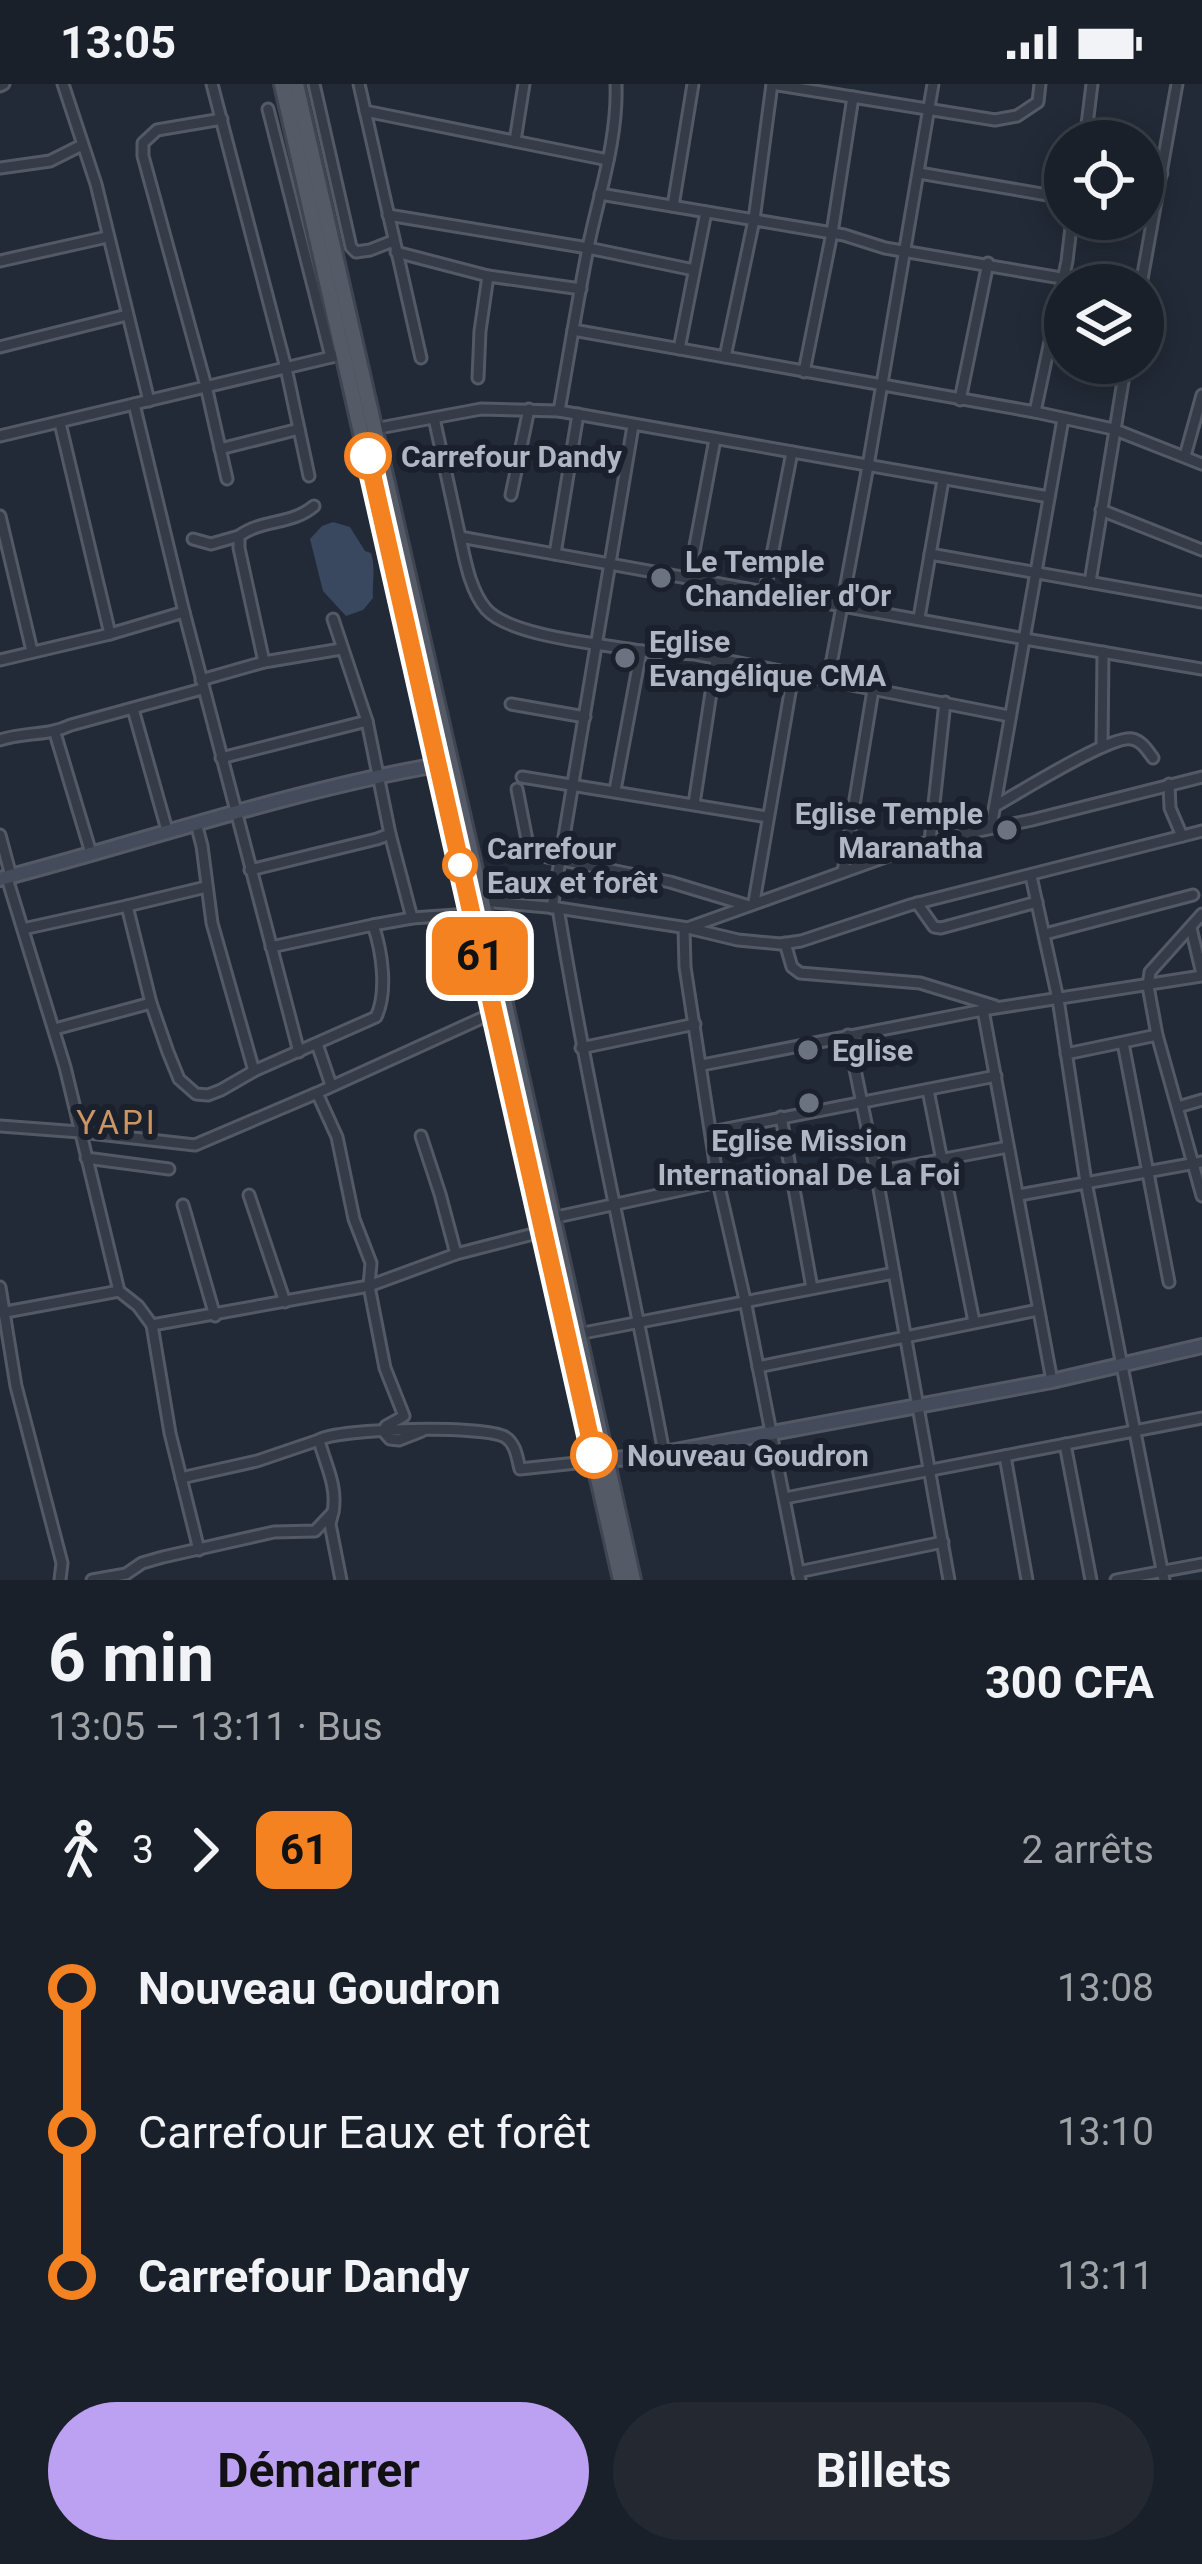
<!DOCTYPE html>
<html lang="fr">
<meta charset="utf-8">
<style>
body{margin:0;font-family:Roboto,sans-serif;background:#232831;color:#f1f3f6;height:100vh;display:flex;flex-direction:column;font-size:45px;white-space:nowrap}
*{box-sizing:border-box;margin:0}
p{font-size:39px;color:#9fa3a8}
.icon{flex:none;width:66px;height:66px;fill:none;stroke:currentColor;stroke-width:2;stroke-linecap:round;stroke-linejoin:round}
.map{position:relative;height:1496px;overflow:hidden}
.panel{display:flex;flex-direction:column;background:#1a2029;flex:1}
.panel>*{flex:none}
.badge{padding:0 24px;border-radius:18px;font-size:42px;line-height:78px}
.tools{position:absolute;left:1044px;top:36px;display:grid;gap:24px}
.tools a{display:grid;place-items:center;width:120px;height:120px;border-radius:50%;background:#1a2029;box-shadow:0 6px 30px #0003,0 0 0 3px #383e46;font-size:60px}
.map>.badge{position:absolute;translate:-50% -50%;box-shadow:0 0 0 6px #fff}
.legs{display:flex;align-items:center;gap:18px;height:132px;padding:0 48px;font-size:39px}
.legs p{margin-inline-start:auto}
.head{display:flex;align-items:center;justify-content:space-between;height:204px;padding:0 48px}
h1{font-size:66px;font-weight:700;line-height:90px}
.primary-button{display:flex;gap:24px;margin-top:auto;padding:24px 48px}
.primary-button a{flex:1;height:138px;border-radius:72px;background:#bca0f2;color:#111;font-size:48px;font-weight:700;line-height:138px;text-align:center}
.primary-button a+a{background:#232831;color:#f1f3f6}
ul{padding:0 48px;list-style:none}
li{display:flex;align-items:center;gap:42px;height:144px;font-size:45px}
li i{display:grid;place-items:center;width:18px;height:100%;margin:0 15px;background:currentColor}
li i::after{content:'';width:30px;height:30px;margin:-15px;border:9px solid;border-radius:50%;background:#1a2029}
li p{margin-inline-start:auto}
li:first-child i{background:linear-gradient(#0000 50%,currentColor 0)}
li:last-child i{background:linear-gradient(currentColor 50%,#0000 0)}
.status{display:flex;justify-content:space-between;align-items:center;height:84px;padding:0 60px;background:#1a2029;direction:ltr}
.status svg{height:33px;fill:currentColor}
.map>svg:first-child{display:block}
</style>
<div class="status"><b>13:05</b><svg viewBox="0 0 49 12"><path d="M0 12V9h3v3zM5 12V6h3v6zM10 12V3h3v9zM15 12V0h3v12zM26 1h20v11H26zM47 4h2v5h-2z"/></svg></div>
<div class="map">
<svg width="1202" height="1496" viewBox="0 0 1202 1496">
<rect width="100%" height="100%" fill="#222a37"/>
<!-- water -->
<path fill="#39475f" d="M333,438L350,443L365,467L371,469C376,485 372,498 373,514L363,526L346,532L323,507L310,455L322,442Z"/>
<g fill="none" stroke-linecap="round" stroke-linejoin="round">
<defs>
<g id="street">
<path d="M63,0L96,100L149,317"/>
<path d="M212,0L286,284L309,392"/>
<path d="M314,0L351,163L356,168L370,166L393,157"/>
<path d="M359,0L421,274"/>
<path d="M772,0L995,36L1017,32L1038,18L1040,0"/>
<path d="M0,2L4,0"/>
<path d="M268,25L331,273"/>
<path d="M365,27L608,76"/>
<path d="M222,35L157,46L143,59V72L206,302L227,395"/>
<path d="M515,57L524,0"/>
<path d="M1085,57L1092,0"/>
<path d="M0,84L50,77L82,61"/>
<path d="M1143,86L1162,89"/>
<path d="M919,89L1065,114"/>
<path d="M600,110L844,151L885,164L1061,194L1130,201"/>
<path d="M673,122L693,0"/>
<path d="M388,131L588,164L694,186"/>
<path d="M396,168L488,192L480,247L478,294"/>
<path d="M0,177L107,153"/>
<path d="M488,192L581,205"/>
<path d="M1141,201L1177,0"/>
<path d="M573,246L1035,328L1113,345L1202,380"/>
<path d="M0,263L127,231"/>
<path d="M679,265L706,128"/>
<path d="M725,273L754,136L772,0"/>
<path d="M804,288L832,149L853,13"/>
<path d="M960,316L988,179"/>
<path d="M559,327C569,271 578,214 589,159C600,107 618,54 616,0"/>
<path d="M1035,328L1067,177L1072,135"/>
<path d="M434,334L460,453L1025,555L1202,585"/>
<path d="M60,339L110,550"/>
<path d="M374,345L481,325L559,327L1049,413"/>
<path d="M0,352L344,270"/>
<path d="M220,365L299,345"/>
<path d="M1185,372L1202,311"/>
<path d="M511,411L529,325"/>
<path d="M1101,426L1202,466"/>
<path d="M0,432L32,567"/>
<path d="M460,453C465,476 470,506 486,525C511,553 603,560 641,567"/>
<path d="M193,455L211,460L239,452"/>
<path d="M555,470L578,330"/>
<path d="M930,470L1202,518"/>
<path d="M689,494L715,355"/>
<path d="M1090,498L1126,279"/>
<path d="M765,507L792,368"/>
<path d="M184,528L299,968"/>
<path d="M919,534L943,396"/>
<path d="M0,576L110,550L184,528L134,320"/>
<path d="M264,578L239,464V452C262,435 292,441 314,422"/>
<path d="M201,596L264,578L341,565"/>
<path d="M828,597L868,382L933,0"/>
<path d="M511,620L585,633"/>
<path d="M133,625L167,746"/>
<path d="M55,649L91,769"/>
<path d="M0,656C24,648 48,652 71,641L202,605"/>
<path d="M1102,663L1103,568"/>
<path d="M221,674L367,637"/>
<path d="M522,693L767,733"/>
<path d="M1169,700L1170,724L1182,752"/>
<path d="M517,705L528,761L537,771L670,798L746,821"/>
<path d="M615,706L641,567L694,570L1009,632"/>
<path d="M694,720L716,576"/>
<path d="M995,722C1019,709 1110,651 1132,655C1142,657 1147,666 1153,674"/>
<path d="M196,739L202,762L212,839L254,987"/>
<path d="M991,743L1063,335"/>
<path d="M390,750L412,834"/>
<path d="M0,751L11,792"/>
<path d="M930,757L945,618"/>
<path d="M250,786L377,755L390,750L367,637L333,535"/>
<path d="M843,788L873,606"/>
<path d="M1031,792L1058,915L1086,1098L1164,1496"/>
<path d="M7,794L65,983L119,1207L138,1222L152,1241L369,1202L456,1170L541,1148"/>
<path d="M482,817L558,824L688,844L738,856L781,860L801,857L910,821L1202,747"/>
<path d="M754,818L793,591"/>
<path d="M917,819L934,843L941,844L1037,818"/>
<path d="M127,822L206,803"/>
<path d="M552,824L633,342"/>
<path d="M558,824C588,1007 630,1187 664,1369"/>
<path d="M1202,830L1150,888L1148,902L1157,951L1202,1112"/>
<path d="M690,843L930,757L1032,736L1202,693"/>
<path d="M684,844L685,883L718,1098L745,1216L800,1496"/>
<path d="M1191,844L1202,890"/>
<path d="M23,845L127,822L151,919L168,968L179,995L196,1010L208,1011L221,1006L254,987L376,933C388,908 382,867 373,841L412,834L470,830"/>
<path d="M1045,850L1193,811"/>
<path d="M785,859L792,883L800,889L920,899L995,922"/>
<path d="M271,863L373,841"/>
<path d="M983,926L1052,1297"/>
<path d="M55,945L151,919"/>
<path d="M848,951L876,1088L949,1496"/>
<path d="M1123,959L1169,1198"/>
<path d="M317,960L331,1001"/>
<path d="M581,964L695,940"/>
<path d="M1066,970L1157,951"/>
<path d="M702,981L983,926L1202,892"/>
<path d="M928,1006L974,1238"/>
<path d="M317,1009L337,1053L354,1135L371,1179L369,1202L385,1284L404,1332L386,1342L383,1347L390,1355L399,1356L422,1347"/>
<path d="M1178,1023L1202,1016"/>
<path d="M781,1033L812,1204"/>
<path d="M0,1042L80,1048L195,1061L317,1009L493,929"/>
<path d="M711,1048L996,992"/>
<path d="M421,1052L440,1110L456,1170"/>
<path d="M86,1074L169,1085"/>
<path d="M876,1088L1008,1063"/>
<path d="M249,1111L285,1218"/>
<path d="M1019,1111L1202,1078"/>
<path d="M183,1121L215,1232"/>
<path d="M552,1134L718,1098"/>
<path d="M0,1203L16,1302L62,1479L60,1496"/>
<path d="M0,1229L119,1207"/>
<path d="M152,1241L170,1349L199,1466"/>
<path d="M578,1250L894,1189"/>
<path d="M758,1283L1038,1226"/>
<path d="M1065,1360L1091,1496"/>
<path d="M1005,1372L1027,1496"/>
<path d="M181,1394L257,1377L319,1356"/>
<path d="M785,1414L1202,1334"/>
<path d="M333,1428C338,1402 325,1380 319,1356C339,1344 485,1341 505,1353C516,1360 517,1374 520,1385L595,1377"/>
<path d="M798,1488L943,1458"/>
<path d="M92,1496L126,1490L142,1479L163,1473L274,1448L315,1447L333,1428L330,1440L341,1496"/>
<path d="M1116,1496L1202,1480"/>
</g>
<g id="secondary">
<path d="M0,795C145,757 289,707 437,681"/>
<path d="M602,1377L664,1369L1052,1297L1202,1262"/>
</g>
<g id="primary">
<path d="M282,0L621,1496"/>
<path d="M296,0L482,817L633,1496"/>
</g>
</defs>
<!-- street casing -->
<use href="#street" stroke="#535a65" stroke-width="15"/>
<!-- secondary casing -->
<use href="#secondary" stroke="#535a65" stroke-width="18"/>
<!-- primary casing -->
<use href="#primary" stroke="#3f4551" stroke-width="20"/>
<!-- street -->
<use href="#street" stroke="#363c47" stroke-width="9"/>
<!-- secondary -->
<use href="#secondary" stroke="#444b5a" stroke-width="12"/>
<!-- primary -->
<use href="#primary" stroke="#545b67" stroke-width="14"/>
</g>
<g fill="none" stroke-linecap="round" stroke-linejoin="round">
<defs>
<path id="line-1" d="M368,372L594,1371"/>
</defs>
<!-- line-1 casing -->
<use href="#line-1" stroke="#fff" stroke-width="27"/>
<!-- line-1 -->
<use href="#line-1" stroke="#f58220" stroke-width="18"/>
</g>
<!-- markers -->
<g fill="#fff" stroke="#f58220" stroke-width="6">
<circle cx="368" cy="372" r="21"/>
<circle cx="460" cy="781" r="15"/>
<circle cx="594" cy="1371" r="21"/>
</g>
<g fill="#6b7280" stroke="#1b212c" stroke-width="4.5">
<circle cx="661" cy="494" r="12"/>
<circle cx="625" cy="574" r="12"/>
<circle cx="1007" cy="746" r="12"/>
<circle cx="808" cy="966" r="12"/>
<circle cx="809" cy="1019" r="12"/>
</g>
<g text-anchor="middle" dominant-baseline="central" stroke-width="12" stroke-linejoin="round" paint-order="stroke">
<!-- stop labels -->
<g font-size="30" font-weight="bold" fill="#b0b7c4" stroke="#1b212c" text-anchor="start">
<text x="401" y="372">Carrefour Dandy</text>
<text x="487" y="764">Carrefour<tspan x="487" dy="34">Eaux et forêt</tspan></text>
<text x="627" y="1371">Nouveau Goudron</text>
</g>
<!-- poi labels -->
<g font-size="30" font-weight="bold" fill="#b0b7c4" stroke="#1b212c" text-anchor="start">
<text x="685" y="477">Le Temple<tspan x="685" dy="34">Chandelier d'Or</tspan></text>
<text x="649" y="557">Eglise<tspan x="649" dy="34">Evangélique CMA</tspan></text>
<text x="983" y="729" text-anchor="end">Eglise Temple<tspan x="983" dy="34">Maranatha</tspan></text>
<text x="832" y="966">Eglise</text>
<text x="809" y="1056" text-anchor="middle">Eglise Mission<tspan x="809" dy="34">International De La Foi</tspan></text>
</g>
<!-- neighbourhood labels -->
<g font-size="33" letter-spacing="3" fill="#cb9664" stroke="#1b212c">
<text x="117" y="1038">YAPI</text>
</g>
</g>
</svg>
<div class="tools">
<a><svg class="icon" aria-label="locate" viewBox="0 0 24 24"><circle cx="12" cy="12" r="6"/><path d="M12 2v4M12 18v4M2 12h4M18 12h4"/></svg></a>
<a><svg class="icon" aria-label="layers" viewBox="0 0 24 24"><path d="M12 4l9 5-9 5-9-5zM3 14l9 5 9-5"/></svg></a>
</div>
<b class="badge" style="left:480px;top:872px;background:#f58220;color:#111">61</b>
</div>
<section class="panel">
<div class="head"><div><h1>6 min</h1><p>13:05 – 13:11 · Bus</p></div><b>300 CFA</b></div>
<div class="legs"><svg class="icon" aria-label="walk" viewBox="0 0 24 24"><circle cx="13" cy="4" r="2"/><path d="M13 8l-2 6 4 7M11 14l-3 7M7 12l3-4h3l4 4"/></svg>3<svg class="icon" aria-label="forward" viewBox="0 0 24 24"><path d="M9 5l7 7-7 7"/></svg><b class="badge" style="background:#f58220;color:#111">61</b><p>2 arrêts</p></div>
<ul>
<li><i style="color:#f58220"></i><b>Nouveau Goudron</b><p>13:08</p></li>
<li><i style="color:#f58220"></i><span>Carrefour Eaux et forêt</span><p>13:10</p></li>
<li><i style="color:#f58220"></i><b>Carrefour Dandy</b><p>13:11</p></li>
</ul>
<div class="primary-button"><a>Démarrer</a><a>Billets</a></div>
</section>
